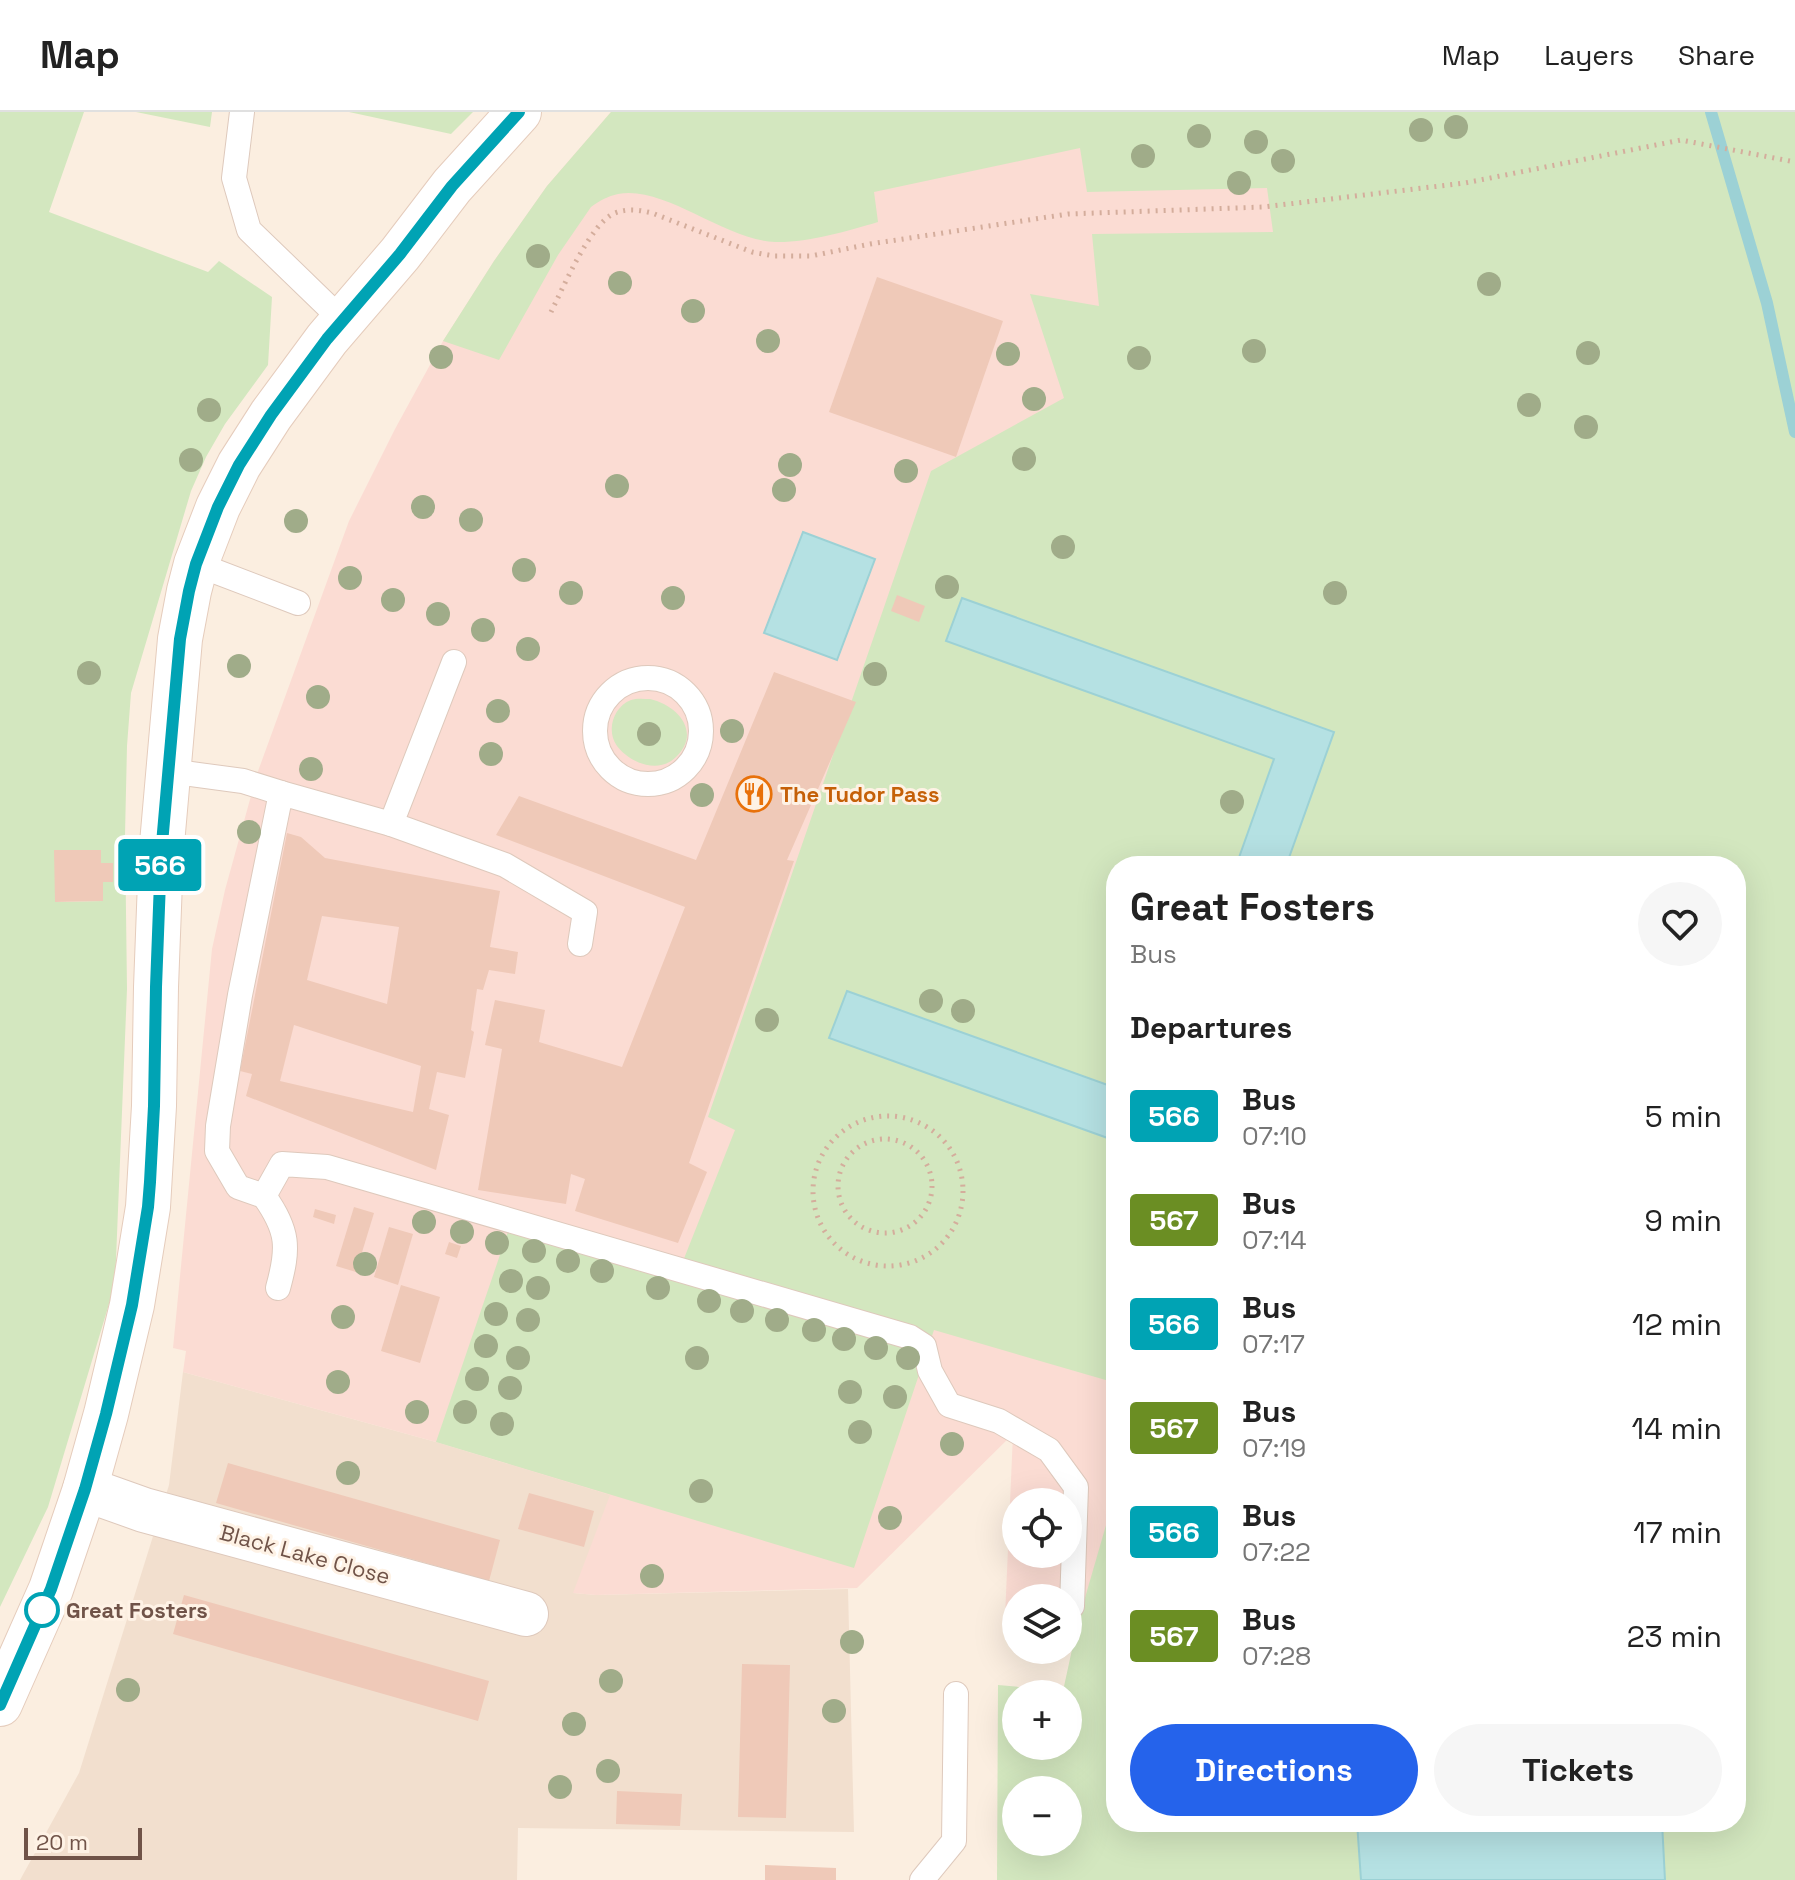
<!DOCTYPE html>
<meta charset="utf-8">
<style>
body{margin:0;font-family:"Space Grotesk",sans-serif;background:#f6f6f6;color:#222;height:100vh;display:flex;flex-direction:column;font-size:30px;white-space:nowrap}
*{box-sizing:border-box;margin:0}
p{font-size:26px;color:#767676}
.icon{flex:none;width:44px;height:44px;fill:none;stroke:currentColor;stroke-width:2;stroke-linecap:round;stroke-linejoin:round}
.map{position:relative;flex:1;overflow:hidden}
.sheet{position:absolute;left:1106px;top:744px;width:640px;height:976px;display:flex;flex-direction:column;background:#fff;border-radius:32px;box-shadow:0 8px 32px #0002}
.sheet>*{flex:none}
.badge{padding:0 16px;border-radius:6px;font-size:28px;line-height:52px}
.buttons{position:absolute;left:1002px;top:1376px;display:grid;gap:16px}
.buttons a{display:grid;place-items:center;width:80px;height:80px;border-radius:50%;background:#fff;box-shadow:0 8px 32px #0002;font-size:40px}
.scale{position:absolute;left:24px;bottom:20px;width:118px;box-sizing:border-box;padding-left:8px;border:4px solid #705348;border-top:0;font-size:22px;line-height:28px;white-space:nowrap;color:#705348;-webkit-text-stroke:6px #fef2e5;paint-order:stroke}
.map>.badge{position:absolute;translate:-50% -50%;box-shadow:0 0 0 4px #fff}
h2{padding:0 24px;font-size:30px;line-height:72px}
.round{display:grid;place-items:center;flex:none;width:84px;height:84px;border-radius:42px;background:#f6f6f6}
.head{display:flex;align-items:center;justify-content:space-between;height:136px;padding:0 24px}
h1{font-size:38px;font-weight:700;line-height:60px}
.primary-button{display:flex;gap:16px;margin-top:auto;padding:16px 24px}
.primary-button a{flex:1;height:92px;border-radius:48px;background:#2563eb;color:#fff;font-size:32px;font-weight:700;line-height:92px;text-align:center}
.primary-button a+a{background:#f6f6f6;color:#222}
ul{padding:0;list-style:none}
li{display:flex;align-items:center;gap:24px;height:104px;padding:0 24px}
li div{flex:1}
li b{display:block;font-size:30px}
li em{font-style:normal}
li .badge{min-width:88px;font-weight:700;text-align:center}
header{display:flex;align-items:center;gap:48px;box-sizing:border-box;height:112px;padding:0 40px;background:#fff;border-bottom:2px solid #e0e0e0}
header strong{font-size:38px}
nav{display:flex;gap:44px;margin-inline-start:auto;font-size:28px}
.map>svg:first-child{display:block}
</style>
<header>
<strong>Map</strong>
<nav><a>Map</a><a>Layers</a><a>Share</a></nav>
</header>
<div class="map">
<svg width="1795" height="1768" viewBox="0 0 1795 1768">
<rect width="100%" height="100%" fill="#fbeee0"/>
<!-- residential -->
<path fill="#f2dfce" d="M183,1260L436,1330L611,1383L574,1481L596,1483L848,1477L854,1720L518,1716L517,1768H20L79,1661L169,1373Z"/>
<!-- commercial -->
<path fill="#fbdcd3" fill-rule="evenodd" d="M611,0H1603L1116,754V1489L1078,1510L1068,1509V1486H1016V1506L1005,1505L1013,1322L857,1476L596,1483L573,1481L610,1383L436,1330L183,1260L186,1239L173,1236L212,837L225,778L257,662L349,409L395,317L443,229L494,149L547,74ZM1016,1390H1068V1442H1016Z"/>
<!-- green -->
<g fill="#d3e7bf" fill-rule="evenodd">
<path d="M0,0H84L49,100L208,160L219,149L272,185L268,253L225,312L206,345L191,379L131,581L127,634L125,723L127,877L115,1172L48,1395L0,1495ZM101,738V751H113V769L103,770V789L55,790V739Z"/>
<path d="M136,0H212L210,15Z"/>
<path d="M349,0H473L451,22Z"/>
<path d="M611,0H1795V1768H1665L1662,1710H1736V754H1116V1271L934,1218L854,1456L436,1330L515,1099L683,1149L735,1018L708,1005L931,359L1064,286L1030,182L1099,194L1092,122L1273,120L1267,76L1087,80L1080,36L874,80L878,110C848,119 806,131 775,130C724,128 665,73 618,82C608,84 599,89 591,95L558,143L499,248L443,229L494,149L547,74Z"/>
<path d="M650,587C677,593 702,620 676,645C659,662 631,652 617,634C606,619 613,595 631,588C637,586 644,587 650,587Z"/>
<path d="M1116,1366V1710H1357L1361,1768H997L998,1573L1063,1579L1078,1510L1113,1389ZM1016,1582H1068V1634H1016ZM1016,1678H1068V1730H1016Z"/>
</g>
<!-- water -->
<g fill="#b5e1e3" stroke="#9cd1d5" stroke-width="2">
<path d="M803,420L875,447L837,548L764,521Z"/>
<path d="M962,486L1334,620L1286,754H1236L1274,647L946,529Z"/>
<path d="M847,879L1116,976V1029L829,926Z"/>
<path d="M1357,1710H1662L1665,1768H1361Z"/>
</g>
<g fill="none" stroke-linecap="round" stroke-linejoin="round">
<!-- stream -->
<path stroke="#9cd1d5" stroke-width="12" d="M1711,0L1767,191L1795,320"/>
</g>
<!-- building -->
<g fill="#efc9b8" fill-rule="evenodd">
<path d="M877,165L1003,209L956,345L829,300Z"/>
<path d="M897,483L925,494L919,510L891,499Z"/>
<path d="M774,560L856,590L787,748L794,749L689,1051L707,1060L678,1131L575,1099L585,1067L571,1062L566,1092L478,1078L502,937L485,933L495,888L545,898L539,930L622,955L685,795L496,723L519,684L696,748Z"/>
<path d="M287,721L301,725L325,746L500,779L490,835L518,840L515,862L489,858L483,878L477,877L471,918L474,920L465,966L437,960L429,997L449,1003L436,1058L246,984L252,962L240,959ZM322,804L399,815L387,892L307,868ZM294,913L421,954L413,1000L280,969Z"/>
<path d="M54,738H101V751H113V770H103V789L55,790Z"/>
<path d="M354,1095L374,1101L356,1160L336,1154Z"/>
<path d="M315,1097L336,1103L334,1112L313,1105Z"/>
<path d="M389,1115L413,1122L398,1173L374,1165Z"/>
<path d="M449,1130L461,1134L457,1146L445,1142Z"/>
<path d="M401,1173L440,1185L420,1251L381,1239Z"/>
<path d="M228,1351L500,1428L489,1469L216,1391Z"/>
<path d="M529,1381L594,1399L584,1435L518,1417Z"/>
<path d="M184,1483L489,1569L478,1609L173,1522Z"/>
<path d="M742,1552L790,1553L786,1706L738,1705Z"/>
<path d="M617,1679L682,1682L680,1714L616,1712Z"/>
<path d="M765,1753L836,1756V1768H765Z"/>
</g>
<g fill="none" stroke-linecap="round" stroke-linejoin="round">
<defs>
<g id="lane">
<path d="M242,0L234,66L249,118L343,209"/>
<path d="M196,452L298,491"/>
<path d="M454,550L391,712L505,753L585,800L580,832"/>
<circle cx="648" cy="619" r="53"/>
<path d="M169,659L243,669L281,681"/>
<path d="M391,712L281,681L240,883L218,1014L217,1039L238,1075L264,1084L282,1052L327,1055L910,1225L924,1234L930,1259L949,1293L999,1309L1049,1338L1076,1375L1072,1494"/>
<path d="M264,1084C289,1119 289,1136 278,1176"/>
<path d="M922,1768L954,1729L956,1582"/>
</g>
<path id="street" d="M85,1377L144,1398L526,1502"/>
<path id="secondary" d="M0,1592L51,1477L85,1377L106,1302L132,1193L148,1095L154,994L156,875L161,743L180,527L189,479L196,452L218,395L239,353L271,303L327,227L400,142L452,74L519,0"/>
</defs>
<!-- lane casing -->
<use href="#lane" stroke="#dec9bc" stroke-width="26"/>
<!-- street casing -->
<use href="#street" stroke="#dec9bc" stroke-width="46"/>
<!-- secondary casing -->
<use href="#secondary" stroke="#e5ccbc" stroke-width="46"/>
<!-- path -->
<g stroke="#d4ad9c" stroke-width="5" stroke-dasharray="2 6" stroke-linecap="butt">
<path d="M551,200C563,176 591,110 615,101C628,96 640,98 652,101L752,140L774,144H811L870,132L1068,102L1263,95L1465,71L1681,28L1795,50"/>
<circle cx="888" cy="1079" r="75"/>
<circle cx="885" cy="1074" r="47"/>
</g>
<!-- lane -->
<use href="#lane" stroke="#fff" stroke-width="24"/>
<!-- street -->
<use href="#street" stroke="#fff" stroke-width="44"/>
<!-- secondary -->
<use href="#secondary" stroke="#fff" stroke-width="44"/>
</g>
<!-- trees -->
<g fill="#a0ac89">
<circle cx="1456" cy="15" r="12"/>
<circle cx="1421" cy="18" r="12"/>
<circle cx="1199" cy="24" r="12"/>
<circle cx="1256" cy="30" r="12"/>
<circle cx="1143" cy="44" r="12"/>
<circle cx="1283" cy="49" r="12"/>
<circle cx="1239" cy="71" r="12"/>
<circle cx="538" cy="144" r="12"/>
<circle cx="620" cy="171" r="12"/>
<circle cx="1489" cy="172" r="12"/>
<circle cx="693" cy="199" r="12"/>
<circle cx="768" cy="229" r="12"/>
<circle cx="1254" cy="239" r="12"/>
<circle cx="1588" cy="241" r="12"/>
<circle cx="1008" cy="242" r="12"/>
<circle cx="441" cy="245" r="12"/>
<circle cx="1139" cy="246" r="12"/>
<circle cx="1034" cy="287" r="12"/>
<circle cx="1529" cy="293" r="12"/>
<circle cx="209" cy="298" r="12"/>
<circle cx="1586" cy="315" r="12"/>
<circle cx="1024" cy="347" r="12"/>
<circle cx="191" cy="348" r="12"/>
<circle cx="790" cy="353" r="12"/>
<circle cx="906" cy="359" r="12"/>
<circle cx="617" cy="374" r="12"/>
<circle cx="784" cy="378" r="12"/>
<circle cx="423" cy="395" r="12"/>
<circle cx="471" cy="408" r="12"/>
<circle cx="296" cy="409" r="12"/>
<circle cx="1063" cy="435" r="12"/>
<circle cx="524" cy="458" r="12"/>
<circle cx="350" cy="466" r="12"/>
<circle cx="947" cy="475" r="12"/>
<circle cx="571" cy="481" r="12"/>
<circle cx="1335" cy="481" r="12"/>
<circle cx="673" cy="486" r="12"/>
<circle cx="393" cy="488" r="12"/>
<circle cx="438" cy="502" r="12"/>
<circle cx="483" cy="518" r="12"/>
<circle cx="528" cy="537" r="12"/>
<circle cx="239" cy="554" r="12"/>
<circle cx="89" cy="561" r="12"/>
<circle cx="875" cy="562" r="12"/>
<circle cx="318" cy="585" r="12"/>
<circle cx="498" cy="599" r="12"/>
<circle cx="732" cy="619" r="12"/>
<circle cx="649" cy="622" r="12"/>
<circle cx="491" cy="642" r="12"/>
<circle cx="311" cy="657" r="12"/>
<circle cx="702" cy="683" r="12"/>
<circle cx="1232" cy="690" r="12"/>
<circle cx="249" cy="720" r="12"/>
<circle cx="931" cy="889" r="12"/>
<circle cx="963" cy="899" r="12"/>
<circle cx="767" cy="908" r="12"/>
<circle cx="424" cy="1110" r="12"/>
<circle cx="462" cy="1120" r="12"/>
<circle cx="497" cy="1131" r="12"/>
<circle cx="534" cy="1139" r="12"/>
<circle cx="568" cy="1149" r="12"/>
<circle cx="365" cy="1152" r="12"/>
<circle cx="602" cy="1159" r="12"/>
<circle cx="511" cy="1169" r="12"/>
<circle cx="538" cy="1176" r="12"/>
<circle cx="658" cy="1176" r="12"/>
<circle cx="709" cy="1189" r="12"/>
<circle cx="742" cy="1199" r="12"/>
<circle cx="496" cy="1202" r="12"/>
<circle cx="343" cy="1205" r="12"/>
<circle cx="528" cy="1208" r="12"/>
<circle cx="777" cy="1208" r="12"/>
<circle cx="814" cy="1218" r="12"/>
<circle cx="844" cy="1227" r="12"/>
<circle cx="486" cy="1234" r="12"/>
<circle cx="876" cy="1236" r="12"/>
<circle cx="518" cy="1246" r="12"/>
<circle cx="697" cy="1246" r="12"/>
<circle cx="908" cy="1246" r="12"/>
<circle cx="477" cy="1267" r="12"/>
<circle cx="338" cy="1270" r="12"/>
<circle cx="510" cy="1276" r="12"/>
<circle cx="850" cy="1280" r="12"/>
<circle cx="895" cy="1285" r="12"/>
<circle cx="417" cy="1300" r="12"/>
<circle cx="465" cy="1300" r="12"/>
<circle cx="502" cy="1312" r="12"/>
<circle cx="860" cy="1320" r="12"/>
<circle cx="952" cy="1332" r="12"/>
<circle cx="348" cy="1361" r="12"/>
<circle cx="701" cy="1379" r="12"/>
<circle cx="890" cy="1406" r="12"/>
<circle cx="652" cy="1464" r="12"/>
<circle cx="852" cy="1530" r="12"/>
<circle cx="611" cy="1569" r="12"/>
<circle cx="128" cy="1578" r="12"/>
<circle cx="834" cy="1599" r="12"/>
<circle cx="574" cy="1612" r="12"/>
<circle cx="608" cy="1659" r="12"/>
<circle cx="560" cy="1675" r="12"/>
</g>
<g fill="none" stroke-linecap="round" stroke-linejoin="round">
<defs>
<path id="line" d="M0,1593L51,1477L85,1377L106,1302L132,1193L148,1095L150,1070L154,994L156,875L161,743L180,527L189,479L196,452L218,395L239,353L271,303L327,227L400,142L452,74L519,0"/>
</defs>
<!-- line casing -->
<use href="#line" stroke="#fff" stroke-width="18"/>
<!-- line -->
<use href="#line" stroke="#00a3b4" stroke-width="12"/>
</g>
<!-- icons -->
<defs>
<symbol id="restaurant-ring" viewBox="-11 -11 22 22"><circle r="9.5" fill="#fef2e5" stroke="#e8710a" stroke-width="1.5"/><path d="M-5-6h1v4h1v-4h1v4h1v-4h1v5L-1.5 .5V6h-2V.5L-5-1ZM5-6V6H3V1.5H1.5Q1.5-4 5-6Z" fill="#e8710a"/></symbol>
</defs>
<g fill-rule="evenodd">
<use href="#restaurant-ring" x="734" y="662" width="40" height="40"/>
</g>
<!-- markers -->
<circle fill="#fff" stroke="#00a3b4" stroke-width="4" cx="42" cy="1498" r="16"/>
<g text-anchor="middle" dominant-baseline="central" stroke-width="6" stroke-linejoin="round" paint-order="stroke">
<!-- food labels -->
<g font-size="22" font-weight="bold" fill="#c56008" stroke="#fef2e5" text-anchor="start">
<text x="780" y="682">The Tudor Pass</text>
</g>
<!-- street labels -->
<g font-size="22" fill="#705348" stroke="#fef2e5">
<text transform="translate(305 1442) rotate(15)">Black Lake Close</text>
</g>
<!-- stop labels -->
<g font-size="22" font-weight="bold" fill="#705348" stroke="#fef2e5" text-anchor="start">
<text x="66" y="1498">Great Fosters</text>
</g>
</g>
</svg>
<div class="buttons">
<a><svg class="icon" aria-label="locate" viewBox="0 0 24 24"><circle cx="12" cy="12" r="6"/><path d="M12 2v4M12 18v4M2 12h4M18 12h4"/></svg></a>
<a><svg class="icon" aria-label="layers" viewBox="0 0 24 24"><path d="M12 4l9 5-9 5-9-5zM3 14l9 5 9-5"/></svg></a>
<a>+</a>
<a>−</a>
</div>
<div class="scale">20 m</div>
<b class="badge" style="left:160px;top:753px;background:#00a3b4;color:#fff">566</b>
<section class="sheet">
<div class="head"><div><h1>Great Fosters</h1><p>Bus</p></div><a class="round"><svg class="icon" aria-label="heart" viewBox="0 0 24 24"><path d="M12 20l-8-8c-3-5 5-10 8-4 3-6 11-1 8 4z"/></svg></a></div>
<h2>Departures</h2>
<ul>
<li><span class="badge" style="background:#00a3b4;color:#fff">566</span><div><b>Bus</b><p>07:10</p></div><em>5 min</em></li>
<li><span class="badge" style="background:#6b8e23;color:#fff">567</span><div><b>Bus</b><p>07:14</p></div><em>9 min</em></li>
<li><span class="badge" style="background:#00a3b4;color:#fff">566</span><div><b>Bus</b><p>07:17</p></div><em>12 min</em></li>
<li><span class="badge" style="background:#6b8e23;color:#fff">567</span><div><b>Bus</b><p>07:19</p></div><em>14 min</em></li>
<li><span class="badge" style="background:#00a3b4;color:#fff">566</span><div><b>Bus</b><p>07:22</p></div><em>17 min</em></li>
<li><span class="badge" style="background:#6b8e23;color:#fff">567</span><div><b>Bus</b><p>07:28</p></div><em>23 min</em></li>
</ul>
<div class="primary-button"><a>Directions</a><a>Tickets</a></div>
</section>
</div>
